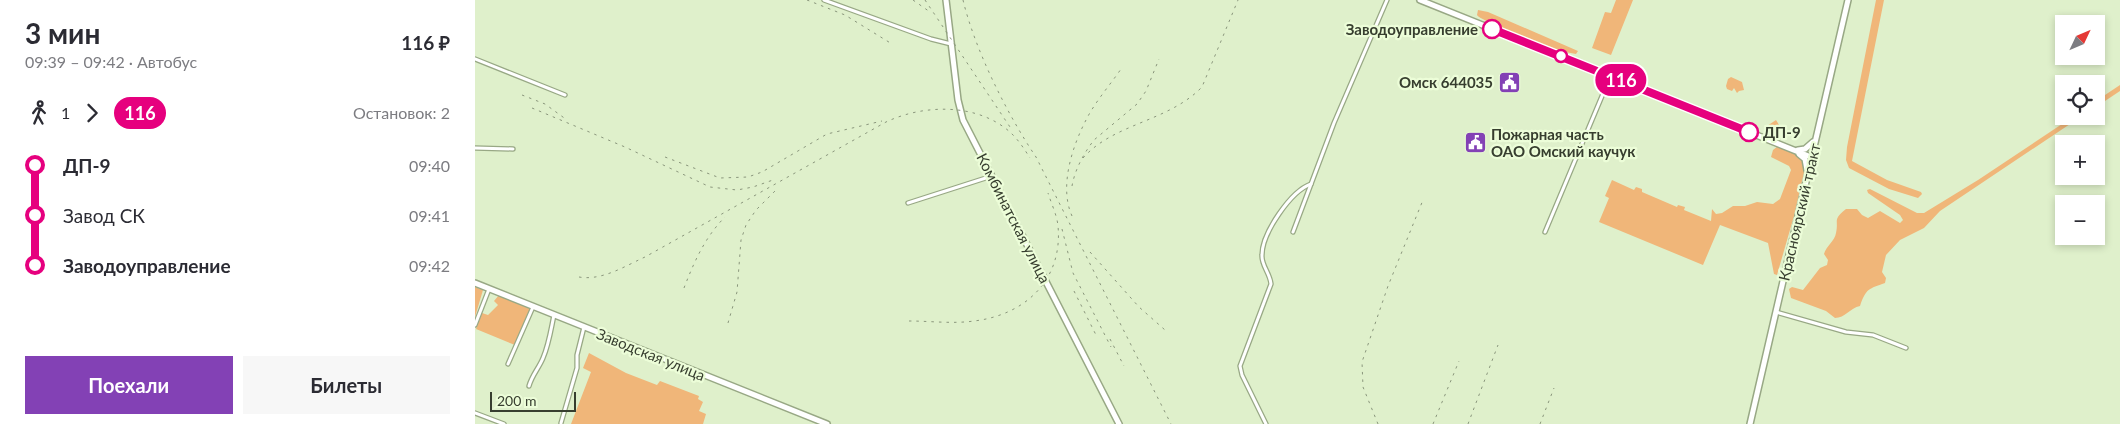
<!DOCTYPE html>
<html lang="ru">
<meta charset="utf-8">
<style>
body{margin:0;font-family:Lato,sans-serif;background:#f7f7f7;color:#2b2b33;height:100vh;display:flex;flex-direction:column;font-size:19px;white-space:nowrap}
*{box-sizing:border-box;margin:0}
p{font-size:16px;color:#7c7c81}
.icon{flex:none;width:28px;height:28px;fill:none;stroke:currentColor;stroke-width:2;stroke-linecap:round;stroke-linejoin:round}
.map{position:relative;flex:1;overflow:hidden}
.sheet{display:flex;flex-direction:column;background:#fff;width:475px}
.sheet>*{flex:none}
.badge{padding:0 10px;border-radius:16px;font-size:18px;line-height:32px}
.needle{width:32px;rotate:46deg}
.tools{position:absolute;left:1580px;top:15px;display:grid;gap:10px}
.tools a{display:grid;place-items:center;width:50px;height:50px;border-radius:0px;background:#fff;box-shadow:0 2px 8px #0003;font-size:25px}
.scale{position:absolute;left:15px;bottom:12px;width:86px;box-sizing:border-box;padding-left:5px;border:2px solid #373e2f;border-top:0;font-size:14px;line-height:18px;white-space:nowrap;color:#373e2f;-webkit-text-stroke:4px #ecfdd8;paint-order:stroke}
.map>.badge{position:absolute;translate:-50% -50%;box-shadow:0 0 0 2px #fff}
.legs{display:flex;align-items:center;gap:8px;height:55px;padding:0 25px;font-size:16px}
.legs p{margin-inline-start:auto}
.headline{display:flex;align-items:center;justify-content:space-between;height:85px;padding:0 25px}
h1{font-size:28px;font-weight:700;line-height:38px}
.cta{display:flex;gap:10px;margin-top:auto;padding:10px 25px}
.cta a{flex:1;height:58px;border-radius:0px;background:#8341b5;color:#fff;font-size:20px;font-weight:700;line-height:58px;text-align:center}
.cta a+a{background:#f7f7f7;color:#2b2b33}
ul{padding:0 25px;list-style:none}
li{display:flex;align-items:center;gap:18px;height:50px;font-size:19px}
li i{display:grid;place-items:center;width:8px;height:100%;margin:0 6px;background:currentColor}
li i::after{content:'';width:12px;height:12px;margin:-6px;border:4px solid;border-radius:50%;background:#fff}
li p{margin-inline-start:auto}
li:first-child i{background:linear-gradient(#0000 50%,currentColor 0)}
li:last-child i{background:linear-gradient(currentColor 50%,#0000 0)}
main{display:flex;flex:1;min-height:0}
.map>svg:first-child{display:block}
</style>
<main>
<section class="sheet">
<div class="headline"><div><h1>3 мин</h1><p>09:39 – 09:42 · Автобус</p></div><b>116 ₽</b></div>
<div class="legs"><svg class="icon" aria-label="walk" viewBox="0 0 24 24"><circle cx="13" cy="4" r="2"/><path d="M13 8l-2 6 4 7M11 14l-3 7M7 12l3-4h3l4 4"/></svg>1<svg class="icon" aria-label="forward" viewBox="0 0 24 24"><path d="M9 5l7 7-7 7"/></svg><b class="badge" style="background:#e6007e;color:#fff">116</b><p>Остановок: 2</p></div>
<ul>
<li><i style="color:#e6007e"></i><b>ДП-9</b><p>09:40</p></li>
<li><i style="color:#e6007e"></i><span>Завод СК</span><p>09:41</p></li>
<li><i style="color:#e6007e"></i><b>Заводоуправление</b><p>09:42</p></li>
</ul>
<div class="cta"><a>Поехали</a><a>Билеты</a></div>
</section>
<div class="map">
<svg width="1645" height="424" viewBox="0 0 1645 424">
<rect width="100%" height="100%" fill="#dff0cb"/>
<!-- green -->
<g fill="#f0b679">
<path d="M1141,0H1158L1136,55L1117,48L1130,12L1136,13Z"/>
<path d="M1401,0H1409L1377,161L1412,180L1446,192L1447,194L1443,198L1414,189L1374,168L1371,160L1372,147Z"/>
<path d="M1003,10L1013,12L1103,51L1101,54L1085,51C1072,46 1005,21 1002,15Z"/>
<path d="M1256,77L1267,82L1269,90L1264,91L1262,93L1259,88L1257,91L1252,89L1251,86L1253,79Z"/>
<path d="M1645,85V91L1621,107V101Z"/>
<path d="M1599,116H1607L1465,211L1449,228L1425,240L1411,255L1407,272L1411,278L1410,283C1394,289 1391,288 1385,306C1375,308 1370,318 1360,318L1351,311L1316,298L1314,289L1317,287L1328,290L1345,268L1352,265L1353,260L1349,254C1351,246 1360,241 1361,233C1364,220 1357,220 1371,209H1382L1387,215L1393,218L1405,211L1425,223L1428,220L1425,215L1393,193L1392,190L1395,189L1442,213H1449L1503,180Z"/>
<path d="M1301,120L1306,128L1305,131L1296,136H1290L1289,128Z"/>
<path d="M1303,146L1325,156L1330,168L1319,216L1302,275L1299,274L1293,243L1245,225L1228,265L1124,222L1134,198L1130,196L1137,180L1159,190L1161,187L1167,189V192L1202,207L1203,205L1210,207L1209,210L1236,221L1237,209L1241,214L1247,213L1258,206H1270L1282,202L1298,204L1305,199L1316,170L1314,166L1296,157L1298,150Z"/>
<path d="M0,287L8,290L0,317Z"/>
<path d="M24,295L56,308L40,345L1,329L7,313L13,315L23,305L19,301Z"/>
<path d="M114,353L151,373L182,385L185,381L224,396L223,399L228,402L224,411L231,414L228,424H96L116,372L108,368Z"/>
</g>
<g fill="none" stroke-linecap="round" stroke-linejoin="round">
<defs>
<g id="street">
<path d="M349,0L456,39L476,44"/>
<path d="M0,59L90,95"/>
<path d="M0,148L38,149"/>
<path d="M433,203L517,176"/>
<path d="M818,232L859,123L912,0"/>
<path d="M1070,232L1135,77"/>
<path d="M1301,312L1371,332L1398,335L1431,348"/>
<path d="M0,325L14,289"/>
<path d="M33,364L58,307"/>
<path d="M54,386C57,375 64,368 68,358C74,344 76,329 79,315"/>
<path d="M0,413L29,424"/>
<path d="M86,423L102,368V355L109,327"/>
<path d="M791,424L767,375L765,366L796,284C795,273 786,265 787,255C787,233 816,191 836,184"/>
</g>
<g id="secondary">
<path d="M471,0L483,100L488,120L644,424"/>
<path d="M945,0L1336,157"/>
<path d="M1323,150L1330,149L1338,142"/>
<path d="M1324,154L1330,159L1332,170"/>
<path d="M0,283L352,424"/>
<path d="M1275,424L1373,0"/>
</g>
</defs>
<!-- street casing -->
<use href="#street" stroke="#98a885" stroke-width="5.5"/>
<!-- secondary casing -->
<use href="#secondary" stroke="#98a885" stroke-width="8"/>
<!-- street -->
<use href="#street" stroke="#fff" stroke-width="3"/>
<!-- secondary -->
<use href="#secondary" stroke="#fff" stroke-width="5"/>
<!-- rail -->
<g stroke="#8a967c" stroke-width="1" stroke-dasharray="2.5 5" stroke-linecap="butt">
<path d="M332,0L370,15L417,44"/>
<path d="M438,0L455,12"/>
<path d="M450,0L537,130"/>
<path d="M488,0C500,50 532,114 561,157L696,424"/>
<path d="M47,95L70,104L92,120"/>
<path d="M57,108L150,147L235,187L262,190L278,187L298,180"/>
<path d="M190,157L245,178L273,177L287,172L352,134L407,121"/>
<path d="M608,158C639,123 693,122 727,87L763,0"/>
<path d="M597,186C600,169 609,153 619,140L662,104L671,91L684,59"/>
<path d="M597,216C584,187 597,147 611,120C620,102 635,85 646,69"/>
<path d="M587,229L598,273L636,347"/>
<path d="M615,252L664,307L690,330"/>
<path d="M104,277C127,281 150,266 170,257L411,122C447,105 497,103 530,128C541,136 548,147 555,158"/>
<path d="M209,288C219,262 230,237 250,217"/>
<path d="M599,291L621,335"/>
<path d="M434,321C455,321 478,324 499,321C550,315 588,280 583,226C582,215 576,203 573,193"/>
<path d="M253,323L262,292L266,240L271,225L281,210L302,189"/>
<path d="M635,339L649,366"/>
<path d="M903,424L888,387L887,362L913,286L948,200"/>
<path d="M958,424L984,361"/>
<path d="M993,424L1023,345"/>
<path d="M1065,424L1079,388"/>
</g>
</g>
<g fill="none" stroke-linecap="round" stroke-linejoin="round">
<defs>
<path id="line-1" d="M1017,29L1274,132"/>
</defs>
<!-- line-1 casing -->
<use href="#line-1" stroke="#fff" stroke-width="11"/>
<!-- line-1 -->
<use href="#line-1" stroke="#e6007e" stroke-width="8"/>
</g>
<!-- icons -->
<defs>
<symbol id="civic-square" viewBox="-11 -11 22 22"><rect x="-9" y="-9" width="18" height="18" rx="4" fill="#8341b5" stroke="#ecfdd8"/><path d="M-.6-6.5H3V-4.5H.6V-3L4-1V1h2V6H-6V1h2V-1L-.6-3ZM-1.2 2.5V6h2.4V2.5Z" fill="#fff"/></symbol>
</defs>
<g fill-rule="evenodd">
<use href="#civic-square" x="1022" y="70" width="25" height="25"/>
<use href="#civic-square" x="988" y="130" width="25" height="25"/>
</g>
<!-- markers -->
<g fill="#fff" stroke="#e6007e" stroke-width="2.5">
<circle cx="1017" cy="29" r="9"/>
<circle cx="1086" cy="56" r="6"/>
<circle cx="1274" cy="132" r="9"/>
</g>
<g text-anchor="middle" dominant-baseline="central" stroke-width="4.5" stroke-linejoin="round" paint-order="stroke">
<!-- stop labels -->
<g font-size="15" font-weight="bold" fill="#373e2f" stroke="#ecfdd8" text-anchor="end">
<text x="1003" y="29">Заводоуправление</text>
<text x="1288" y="132" text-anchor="start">ДП-9</text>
</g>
<!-- poi labels -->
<g font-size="15" font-weight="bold" fill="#373e2f" stroke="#ecfdd8" text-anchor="end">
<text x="1018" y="82">Омск 644035</text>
<text x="1016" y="134" text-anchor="start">Пожарная часть<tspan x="1016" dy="17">ОАО Омский каучук</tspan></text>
</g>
<!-- street labels -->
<g font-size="15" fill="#373e2f" stroke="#ecfdd8">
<text transform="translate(1324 212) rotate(-77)">Красноярский тракт</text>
<text transform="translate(539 218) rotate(63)">Комбинатская улица</text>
<text transform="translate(176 354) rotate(22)">Заводская улица</text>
</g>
</g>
</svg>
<div class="tools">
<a><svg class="needle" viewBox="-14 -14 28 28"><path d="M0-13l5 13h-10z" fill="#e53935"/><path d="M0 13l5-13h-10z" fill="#7c7c81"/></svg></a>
<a><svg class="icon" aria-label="locate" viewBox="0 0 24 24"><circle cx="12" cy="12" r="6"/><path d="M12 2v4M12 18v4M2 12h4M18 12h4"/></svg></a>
<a>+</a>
<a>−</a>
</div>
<div class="scale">200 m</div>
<b class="badge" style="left:1146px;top:80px;background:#e6007e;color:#fff">116</b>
</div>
</main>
